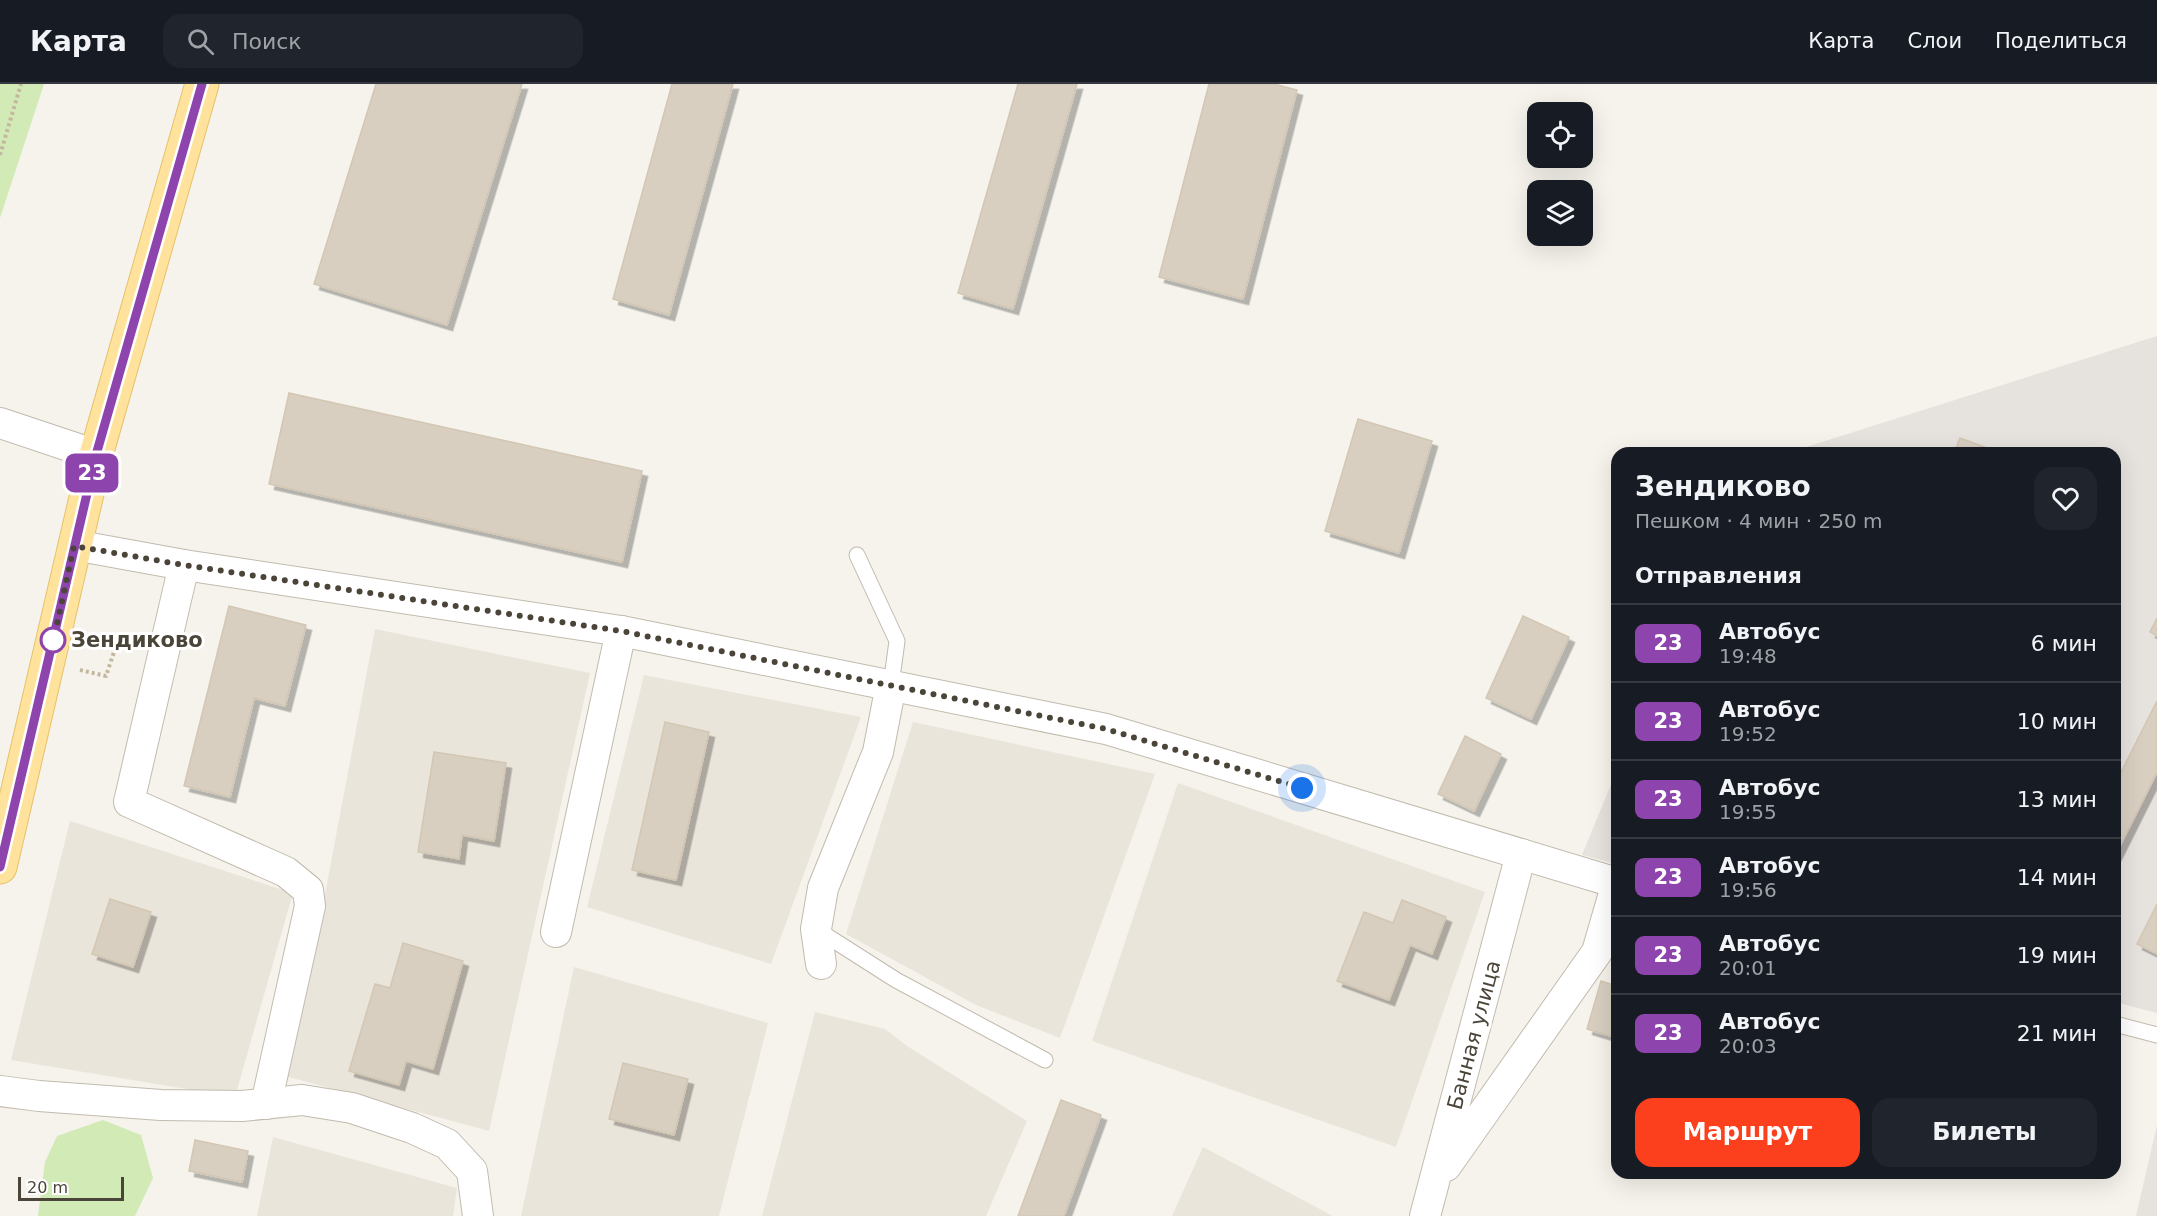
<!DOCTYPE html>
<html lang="ru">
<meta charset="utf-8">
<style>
body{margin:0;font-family:"DejaVu Sans",sans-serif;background:#20242c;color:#f1f3f6;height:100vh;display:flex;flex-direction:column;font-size:22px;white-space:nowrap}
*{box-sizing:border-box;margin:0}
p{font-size:20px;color:#9ea1a6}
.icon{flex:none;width:33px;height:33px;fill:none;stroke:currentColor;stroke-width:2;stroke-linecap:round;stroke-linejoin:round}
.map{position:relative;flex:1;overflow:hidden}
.sheet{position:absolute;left:1611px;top:363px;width:510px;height:732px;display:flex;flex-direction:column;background:#171b24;border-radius:18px;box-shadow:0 6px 24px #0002}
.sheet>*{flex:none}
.badge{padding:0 12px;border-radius:9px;font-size:21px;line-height:39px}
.buttons{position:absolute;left:1527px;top:18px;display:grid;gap:12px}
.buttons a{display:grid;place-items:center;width:66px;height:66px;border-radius:12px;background:#171b24;box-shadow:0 6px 24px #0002;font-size:30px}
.scale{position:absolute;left:18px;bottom:15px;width:106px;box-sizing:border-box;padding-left:6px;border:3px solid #4b4439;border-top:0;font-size:16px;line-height:21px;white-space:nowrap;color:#4b4439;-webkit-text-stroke:4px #fff;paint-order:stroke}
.you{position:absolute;width:30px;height:30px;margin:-15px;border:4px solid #fff;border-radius:50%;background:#1a73e8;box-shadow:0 0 0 9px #1a73e833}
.map>.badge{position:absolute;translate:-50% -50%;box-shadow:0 0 0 3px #fff}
h2{padding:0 24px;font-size:22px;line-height:54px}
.round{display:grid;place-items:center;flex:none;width:63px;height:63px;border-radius:18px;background:#20242c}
.headline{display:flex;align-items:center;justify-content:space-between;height:102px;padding:0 24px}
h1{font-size:28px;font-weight:700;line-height:45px}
.action{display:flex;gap:12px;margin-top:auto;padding:12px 24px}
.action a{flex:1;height:69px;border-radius:18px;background:#fc3f1d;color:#fff;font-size:24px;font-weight:700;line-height:69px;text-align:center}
.action a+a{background:#20242c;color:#f1f3f6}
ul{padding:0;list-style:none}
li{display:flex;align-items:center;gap:18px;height:78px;padding:0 24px;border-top:2px solid #363941}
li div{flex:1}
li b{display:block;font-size:22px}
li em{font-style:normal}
li .badge{min-width:66px;font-weight:700;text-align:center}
header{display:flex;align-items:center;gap:36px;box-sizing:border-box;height:84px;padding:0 30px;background:#171b24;border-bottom:2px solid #363941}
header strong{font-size:28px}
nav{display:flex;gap:33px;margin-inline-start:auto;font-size:21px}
.search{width:420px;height:54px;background:#20242c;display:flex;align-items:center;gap:15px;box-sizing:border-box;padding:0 21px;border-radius:18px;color:#9ea1a6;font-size:22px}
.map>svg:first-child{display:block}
</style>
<header>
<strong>Карта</strong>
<div class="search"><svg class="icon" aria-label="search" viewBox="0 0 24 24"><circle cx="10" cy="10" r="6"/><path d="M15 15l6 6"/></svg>Поиск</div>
<nav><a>Карта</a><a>Слои</a><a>Поделиться</a></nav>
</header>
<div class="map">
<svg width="2157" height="1132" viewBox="0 0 2157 1132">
<defs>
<filter id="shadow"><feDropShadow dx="5.5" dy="5.5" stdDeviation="0" flood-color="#0004"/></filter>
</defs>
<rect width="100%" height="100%" fill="#f6f3ec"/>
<!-- residential -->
<g fill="#eae5da">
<path d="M375,545L590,589L489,1047L285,992L326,805Z"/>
<path d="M644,591L861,633L771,880L587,823Z"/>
<path d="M913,638L1155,690L1060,954L976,921L846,850Z"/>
<path d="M1178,699L1485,808L1396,1063L1092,957Z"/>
<path d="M70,737L293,809L235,1013L11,976Z"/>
<path d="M574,883L768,939L719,1132H521Z"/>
<path d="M815,928L885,945L907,962L1027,1037L986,1132H762Z"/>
<path d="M273,1053L457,1104L453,1132H257Z"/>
<path d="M1203,1063L1333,1132H1172Z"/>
</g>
<!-- industrial -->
<g fill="#e6e2dd">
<path d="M2157,252V929L2115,918V369H1787Z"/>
<path d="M1617,686V780L1582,771Z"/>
<path d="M2157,1041V1132H2136Z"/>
</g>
<!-- green -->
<g fill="#d2eab5">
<path d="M0,0H44L0,134Z"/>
<path d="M103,1036L141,1051L153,1094L135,1132H38L45,1078L57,1052Z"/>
</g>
<!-- building -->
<g fill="#d8cfc1" stroke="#d3c7b4" stroke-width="1.5" filter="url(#shadow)">
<path d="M376,0H522L447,241L314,200Z"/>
<path d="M672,0H733L669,231L613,215Z"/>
<path d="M1018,0H1077L1013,225L958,209Z"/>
<path d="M1209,0H1274L1297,6L1243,215L1159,193Z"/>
<path d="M289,309L642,387L622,478L269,400Z"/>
<path d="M1358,335L1432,357L1399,469L1325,447Z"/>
<path d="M1960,354L1987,364L1985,369H1954Z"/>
<path d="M229,522L306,541L285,622L254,614L230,713L184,702Z"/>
<path d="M1523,532L1569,553L1531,635L1486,614Z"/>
<path d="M2157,534V552L2150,548Z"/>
<path d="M2157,617V688L2115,772V700Z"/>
<path d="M665,638L709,648L676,796L632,786Z"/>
<path d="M1465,652L1501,670L1474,727L1438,710Z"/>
<path d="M434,668L506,679L494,757L462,751L459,775L418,768Z"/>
<path d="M110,815L151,828L133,883L92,870Z"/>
<path d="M1402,816L1446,833L1432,870L1410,861L1389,916L1337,897L1364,828L1393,839Z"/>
<path d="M2157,820V870L2137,860Z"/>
<path d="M403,859L463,877L433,985L406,977L399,1001L349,987L375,900L390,904Z"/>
<path d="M1601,897L1617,902V954L1587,945Z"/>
<path d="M623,979L688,995L674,1051L609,1035Z"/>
<path d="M1061,1016L1101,1031L1064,1132H1018Z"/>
<path d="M195,1056L248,1067L242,1098L189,1087Z"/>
</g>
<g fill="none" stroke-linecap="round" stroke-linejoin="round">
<defs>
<g id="lane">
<path d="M857,471L897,557L891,601"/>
<path d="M816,845L896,896L1045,976"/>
<path d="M2115,940L2157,951"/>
</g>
<g id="street">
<path d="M0,339L96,371"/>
<path d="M74,461L184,481L621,547L1106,645L1617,799"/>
<path d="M184,481L129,718L286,788L308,806L310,822L266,1020"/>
<path d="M556,848L621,547"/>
<path d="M821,880L816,845L823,804L878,668L891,601"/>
<path d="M0,1007L39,1012L161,1021L242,1022L302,1016L352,1024L412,1044L447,1060L472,1087L478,1132"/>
<path d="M1446,1082L1597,868L1617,799"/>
<path d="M1425,1132L1521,770"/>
</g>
<path id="primary" d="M0,783L96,371L202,0"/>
</defs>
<!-- lane casing -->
<use href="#lane" stroke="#c2bbae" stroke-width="17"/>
<!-- street casing -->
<use href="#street" stroke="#c2bbae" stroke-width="32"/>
<!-- primary casing -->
<use href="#primary" stroke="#e6c16a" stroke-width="35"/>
<!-- path -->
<g stroke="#c4b79f" stroke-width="4" stroke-dasharray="3 3" stroke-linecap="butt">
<path d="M0,71L21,0"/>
<path d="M80,586L106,592L114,568"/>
</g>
<!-- lane -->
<use href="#lane" stroke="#fff" stroke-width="15"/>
<!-- street -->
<use href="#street" stroke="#fff" stroke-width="30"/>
<!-- primary -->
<use href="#primary" stroke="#ffe39c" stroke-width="33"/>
</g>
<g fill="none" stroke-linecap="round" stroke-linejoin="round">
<defs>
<path id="line" d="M0,783L96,371L202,0"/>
</defs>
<!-- line casing -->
<use href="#line" stroke="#fff" stroke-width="14"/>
<!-- line -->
<use href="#line" stroke="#8e44ad" stroke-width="9"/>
<!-- walk -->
<path stroke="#4b4439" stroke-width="6" stroke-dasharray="0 10.8" d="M53,556L52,563L74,462L184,481L621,547L1106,645L1302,704"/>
</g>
<!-- markers -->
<circle fill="#fff" stroke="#8e44ad" stroke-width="3" cx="53" cy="556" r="12"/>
<g text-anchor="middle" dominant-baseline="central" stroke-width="6" stroke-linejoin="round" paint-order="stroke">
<!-- stop labels -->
<g font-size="21" font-weight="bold" fill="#4b4439" stroke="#fff" text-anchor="start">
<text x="71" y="556">Зендиково</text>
</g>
<!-- street labels -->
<g font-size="21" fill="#4b4439" stroke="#fff">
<text transform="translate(1474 951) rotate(-75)">Банная улица</text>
</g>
</g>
</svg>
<div class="buttons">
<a><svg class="icon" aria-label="locate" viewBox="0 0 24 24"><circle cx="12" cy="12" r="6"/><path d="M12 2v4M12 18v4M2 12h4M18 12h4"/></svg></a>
<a><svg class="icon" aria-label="layers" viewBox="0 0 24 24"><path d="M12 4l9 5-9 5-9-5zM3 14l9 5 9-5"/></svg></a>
</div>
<div class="scale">20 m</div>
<div class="you" style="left:1302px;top:704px"></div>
<b class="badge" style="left:92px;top:389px;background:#8e44ad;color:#fff">23</b>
<section class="sheet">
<div class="headline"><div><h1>Зендиково</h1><p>Пешком · 4 мин · 250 m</p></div><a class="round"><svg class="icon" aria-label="heart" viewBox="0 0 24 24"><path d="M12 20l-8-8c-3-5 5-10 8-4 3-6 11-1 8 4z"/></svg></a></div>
<h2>Отправления</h2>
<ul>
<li><span class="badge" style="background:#8e44ad;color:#fff">23</span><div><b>Автобус</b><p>19:48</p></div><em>6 мин</em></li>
<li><span class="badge" style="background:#8e44ad;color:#fff">23</span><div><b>Автобус</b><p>19:52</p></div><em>10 мин</em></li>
<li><span class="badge" style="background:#8e44ad;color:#fff">23</span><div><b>Автобус</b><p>19:55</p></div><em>13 мин</em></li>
<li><span class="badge" style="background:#8e44ad;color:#fff">23</span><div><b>Автобус</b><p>19:56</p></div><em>14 мин</em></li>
<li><span class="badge" style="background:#8e44ad;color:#fff">23</span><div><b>Автобус</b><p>20:01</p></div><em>19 мин</em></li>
<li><span class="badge" style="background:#8e44ad;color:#fff">23</span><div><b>Автобус</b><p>20:03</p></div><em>21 мин</em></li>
</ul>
<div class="action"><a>Маршрут</a><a>Билеты</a></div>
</section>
</div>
